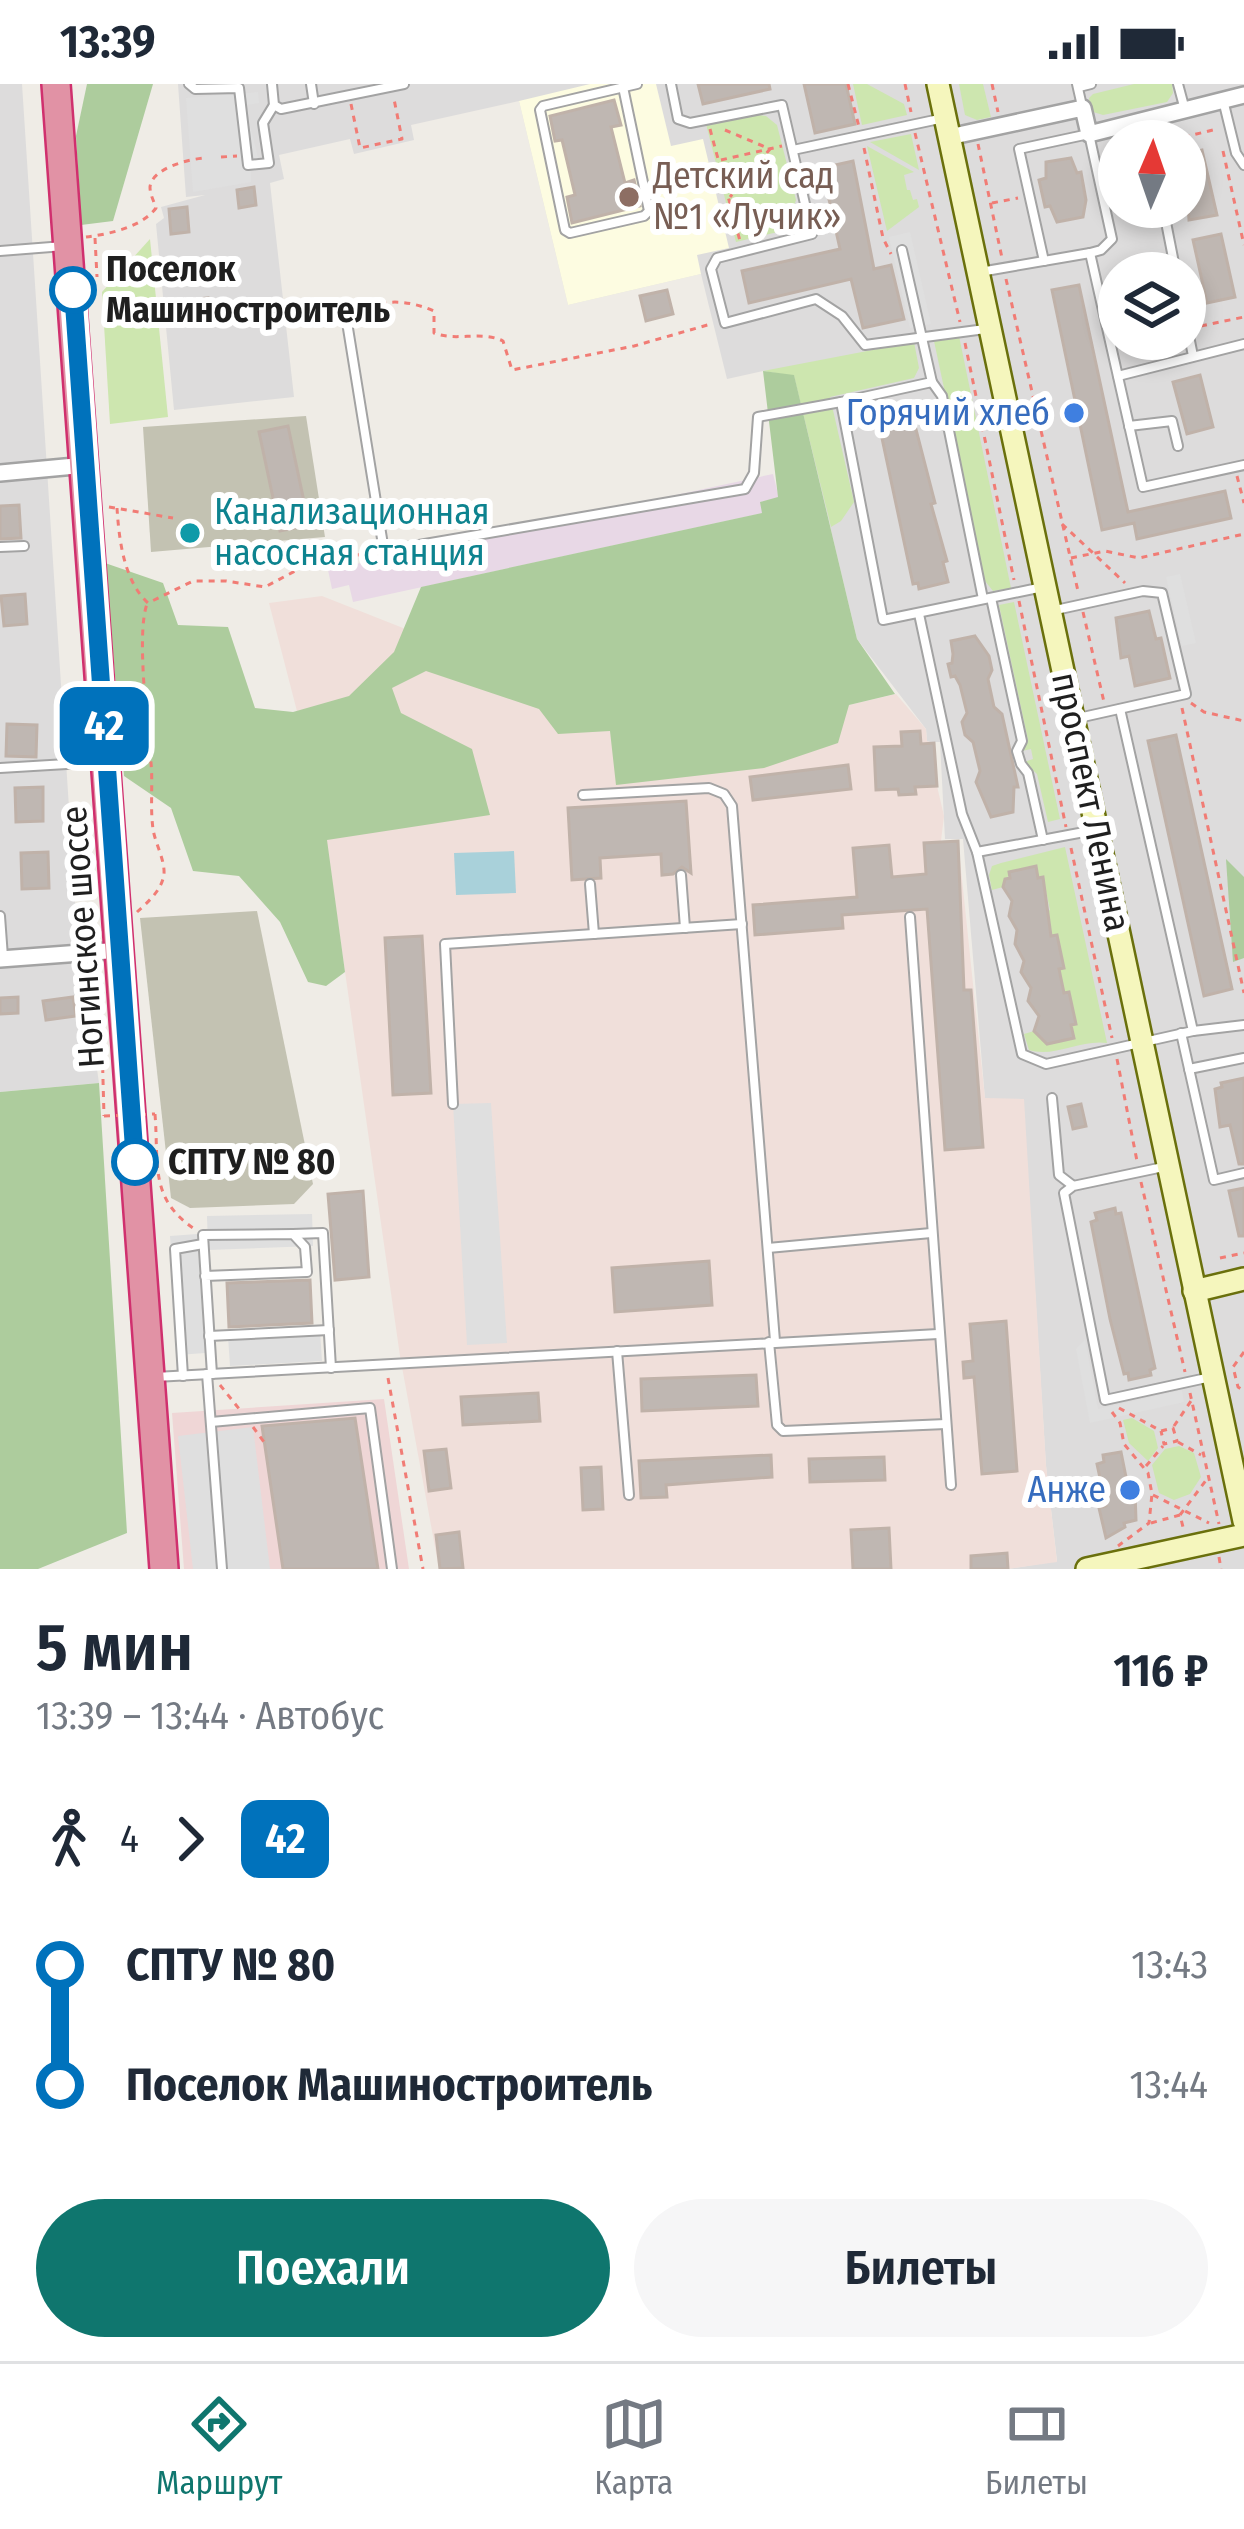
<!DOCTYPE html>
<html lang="ru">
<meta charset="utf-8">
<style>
body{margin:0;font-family:"Fira Sans Condensed",sans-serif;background:#f6f6f7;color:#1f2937;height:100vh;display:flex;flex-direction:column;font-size:45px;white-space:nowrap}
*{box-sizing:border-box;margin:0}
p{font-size:39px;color:#747a83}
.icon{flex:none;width:66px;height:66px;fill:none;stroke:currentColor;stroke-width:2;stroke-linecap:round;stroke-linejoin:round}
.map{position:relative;height:1485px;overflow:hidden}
.sheet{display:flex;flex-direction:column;background:#fff;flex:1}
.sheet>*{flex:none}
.badge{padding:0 24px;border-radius:18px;font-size:42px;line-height:78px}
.needle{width:78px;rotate:2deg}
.fabs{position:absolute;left:1098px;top:36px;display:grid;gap:24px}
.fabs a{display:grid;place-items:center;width:108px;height:108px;border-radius:50%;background:#fff;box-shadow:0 6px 18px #0003;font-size:60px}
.map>.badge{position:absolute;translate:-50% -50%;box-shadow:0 0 0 6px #fff}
.legs{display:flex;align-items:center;gap:18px;height:132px;padding:0 36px;font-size:39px}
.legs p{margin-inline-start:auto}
.summary{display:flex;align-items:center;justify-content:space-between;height:204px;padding:0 36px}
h1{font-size:66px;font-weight:600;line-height:90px}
.button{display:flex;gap:24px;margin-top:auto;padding:24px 36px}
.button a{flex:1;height:138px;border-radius:72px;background:#0f766e;color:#fff;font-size:48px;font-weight:600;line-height:138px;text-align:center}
.button a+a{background:#f6f6f7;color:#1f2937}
ul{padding:0 36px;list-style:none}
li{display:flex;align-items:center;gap:42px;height:120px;font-size:45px}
li i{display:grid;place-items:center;width:18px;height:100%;margin:0 15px;background:currentColor}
li i::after{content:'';width:30px;height:30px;margin:-15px;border:9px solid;border-radius:50%;background:#fff}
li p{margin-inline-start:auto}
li:first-child i{background:linear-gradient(#0000 50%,currentColor 0)}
li:last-child i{background:linear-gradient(currentColor 50%,#0000 0)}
.status{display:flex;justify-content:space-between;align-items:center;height:84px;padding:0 60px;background:#fff;direction:ltr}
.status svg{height:33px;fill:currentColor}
.tabs{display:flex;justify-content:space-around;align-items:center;height:168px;border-top:3px solid #e0e1e3;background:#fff;font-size:33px;color:#747a83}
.tabs a{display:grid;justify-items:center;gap:6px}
.tabs .current{color:#0f766e}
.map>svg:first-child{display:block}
</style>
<div class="status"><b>13:39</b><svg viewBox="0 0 49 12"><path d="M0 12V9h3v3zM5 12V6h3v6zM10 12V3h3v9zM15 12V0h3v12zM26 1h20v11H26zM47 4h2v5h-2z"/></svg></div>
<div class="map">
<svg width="1244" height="1485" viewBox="0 0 1244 1485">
<rect width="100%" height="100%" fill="#efece6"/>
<!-- residential -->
<g fill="#dddcdc" fill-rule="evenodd">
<path d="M0,0H22L77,847L99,999L0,1008Z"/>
<path d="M178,0H1244V1485H1008L1057,1477L1046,1382L1023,1015H985L963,755H945L940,658H927L926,645L857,555L794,291L763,287L727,295L701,190L568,221L519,17L411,41L414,56L354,70L350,55L279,71L284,95L270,99L294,313L174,326L156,140L164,134L161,123L205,111L186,113ZM1119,57H1185V123H1119ZM1119,189H1185V255H1119Z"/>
</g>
<!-- commercial -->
<path fill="#efd6d6" d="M384,1315L409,1485H184L172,1329Z"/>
<!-- industrial -->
<path fill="#e8d8e6" d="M773,390L779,414L761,418L763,429L353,518L349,501L332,505L328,486Z"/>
<!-- education -->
<path fill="#fdfce1" d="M590,0H656L671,62L703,55L729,164L697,171L701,190L568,221L519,17Z"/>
<!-- military -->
<path fill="#f0dfda" d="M322,512L633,635L849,621L896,610L926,645L927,657L934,659L937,702L944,732L941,757H958L985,1014L1024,1015L1046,1381L1057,1478L1008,1485H439L400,1272L321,720L269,519Z"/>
<!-- construction -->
<g fill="#c3c2b2">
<path d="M306,332L325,453L151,468L143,343Z"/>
<path d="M257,827L313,1100L294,1120L190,1124L171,1114L140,834Z"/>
</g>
<!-- grass -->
<g fill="#cde6af">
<path d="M853,0H867L904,20L907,31L862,41Z"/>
<path d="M959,0H983L991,33L977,36L965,31Z"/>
<path d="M1134,0H1172L1173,9L1167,18L1103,31L1090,27L1089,14L1093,10Z"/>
<path d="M752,30L766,32L777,41L796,116L786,146L736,158L706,40Z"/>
<path d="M911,50L919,86L870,58Z"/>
<path d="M867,62L914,88L904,91L907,106H910L913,116L917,115L919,123L887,147Z"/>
<path d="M150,155L168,333L110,340L102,208Z"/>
<path d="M959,252L1011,504L993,507L985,497L934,257Z"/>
<path d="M914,258L919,284L914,294L830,313L854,418L841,437L831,443L794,292L763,287Z"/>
<path d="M1014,518L1060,735L1048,738L1037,690L1024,678L1033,675L1031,665L1022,667L1028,656L999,521Z"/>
<path d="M1065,763L1107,959C1081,955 1054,974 1029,966L1024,950L1034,947L1040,955L1073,954L1071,941L1076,940L1064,909L1046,828L1050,826L1043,793L1038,794L1035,782L1010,788L1003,803L992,806L989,791L992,782L1001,779Z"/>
<path d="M1132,1334L1154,1347L1158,1364L1148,1377L1129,1359L1123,1336Z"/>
<path d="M1179,1362L1194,1369L1201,1393L1190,1410L1174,1416L1159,1409L1152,1381L1165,1365Z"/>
</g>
<!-- forest -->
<g fill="#adcc9d">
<path d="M87,0H153L113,137L81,141L76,52Z"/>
<path d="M763,287L794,291L857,555L895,610L849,621L838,659L764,684L616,701L610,647L558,650L539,625L426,587L392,604L401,629L472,665L490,731L327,756L345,888L326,902L308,898L280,838L239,792L193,787L171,724L124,692L105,479L163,499L178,541L228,543L255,624L293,628L349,612L394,568L421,503L762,429L760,418L778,413Z"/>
<path d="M1226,775L1244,793V874L1233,878Z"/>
<path d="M99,999L127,1449L38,1485H0V1008Z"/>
</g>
<!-- parking -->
<g fill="#dfdfdf">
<path d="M258,8L259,19L245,21L261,86L251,87V98L193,108L186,14Z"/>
<path d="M910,148L931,240L910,244L889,153Z"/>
<path d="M1180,490L1196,559L1182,562L1166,493Z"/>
<path d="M491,1019L507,1259L467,1261L453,1020Z"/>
<path d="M312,1130L313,1162L208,1166L207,1132Z"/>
<path d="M197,1150L205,1269L178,1271L170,1152Z"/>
<path d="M320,1247L322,1277L230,1282L228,1252Z"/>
<path d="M1085,1255L1098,1325L1182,1306L1184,1318L1090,1339L1076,1265Z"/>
<path d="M253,1343L270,1485H193L178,1352Z"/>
</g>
<!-- water -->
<path fill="#a9d1da" d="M514,767L516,809L456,811L454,769Z"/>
<!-- building -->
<g fill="#bfb7b2" stroke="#c0b2a9" stroke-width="3">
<path d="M698,0H769L770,5L703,20Z"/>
<path d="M804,0H846L855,40L815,49Z"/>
<path d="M614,16L621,41L611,43L625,99L634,96L640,122L572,139L567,113L575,111L562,56L555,57L550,32Z"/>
<path d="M1202,66L1217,131L1189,136L1185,70Z"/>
<path d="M1071,74L1077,89L1081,88L1086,116L1083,133L1057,138L1050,122L1045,123L1039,96L1046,94V78Z"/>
<path d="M853,77L874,185L891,181L904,235L863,244L851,195L749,219L742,187L840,165L822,84Z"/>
<path d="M254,103L256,121L239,124L237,106Z"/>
<path d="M187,123L189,148L171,150L169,125Z"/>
<path d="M1221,150L1235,213L1207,219L1193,156Z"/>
<path d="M1079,201L1128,428L1225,407L1231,434L1137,455L1134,439L1102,446L1052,206Z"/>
<path d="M667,206L673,230L646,237L640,212Z"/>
<path d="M208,214L211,234L189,236L187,216Z"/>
<path d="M1200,291L1213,343L1187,350L1173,298Z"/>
<path d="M911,326L935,419L931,420L947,477L943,478L948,498L919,505L918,499L913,500L879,340L883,339L882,333Z"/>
<path d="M288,342L309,441L280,447L259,348Z"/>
<path d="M19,421L21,454L0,455V422Z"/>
<path d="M25,510L27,540L4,542L1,512Z"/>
<path d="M1149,527L1156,555L1161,554L1170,594L1135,602L1129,572L1121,574L1116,534Z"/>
<path d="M975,552L989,572L992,586L988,595L994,623L1002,630L1018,703H1014L1013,728L991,733L976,698L980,687L973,658L965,651L962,638L967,629L960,601L955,592L951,593L948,580L952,579L953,570L951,557Z"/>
<path d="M7,640L37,641L36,673L6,672Z"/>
<path d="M920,647L921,660L934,659L937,702L915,703L916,710L899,711L898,705L876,706L874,663L902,662L901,648Z"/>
<path d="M1176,651L1232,905L1204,912L1148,657Z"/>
<path d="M848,681L851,705L753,716L750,693Z"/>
<path d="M43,703V737L16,738L15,704Z"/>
<path d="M686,717L691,789L682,783L673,790L662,791L661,770L600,774L601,794L572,796L568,724Z"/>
<path d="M958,757L964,906H971L983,1063L945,1066L927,825L842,831L843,844L755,851L753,821L857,813L853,764L889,761L892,793L926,790L924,759Z"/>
<path d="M48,768L49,804L22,805L21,769Z"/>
<path d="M1036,782L1038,794L1043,793L1051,852L1057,851L1064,884L1059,885L1064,909L1069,908L1076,940L1071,941L1074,954L1047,960L1034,947L1039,932L1028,917L1031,904L1021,888L1024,877L1015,860L1017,846L1009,832L1012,817L1003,803L1005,795L1010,794L1009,788Z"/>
<path d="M422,852L431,1009L393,1011L385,854Z"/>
<path d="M18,913V929L0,930V914Z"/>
<path d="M73,913L76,932L46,936L43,917Z"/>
<path d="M1244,994V1080H1239L1230,1041L1220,1043L1215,1005L1222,1003L1221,999Z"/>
<path d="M1081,1020L1086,1042L1073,1045L1068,1023Z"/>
<path d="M1244,1104V1152H1239L1229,1107Z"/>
<path d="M363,1107L369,1193L335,1196L328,1110Z"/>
<path d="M1115,1124L1116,1130L1121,1129L1155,1284L1150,1286L1151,1291L1129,1296L1128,1289L1124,1290L1110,1235L1091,1138L1097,1136L1095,1129Z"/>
<path d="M709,1177L712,1221L615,1228L612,1184Z"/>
<path d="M310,1196L312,1239L229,1243L227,1199Z"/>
<path d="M1006,1237L1017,1387L982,1390L974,1293L964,1294L963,1278L973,1277L970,1240Z"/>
<path d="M756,1291L758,1322L642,1327L641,1295Z"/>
<path d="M538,1309L540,1337L463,1341L461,1313Z"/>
<path d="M355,1334L378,1485H283L262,1342Z"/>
<path d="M446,1365L451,1404L429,1407L424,1367Z"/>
<path d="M1121,1368L1126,1393L1135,1408L1136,1436L1124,1439L1125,1443L1106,1454L1099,1424L1106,1422L1097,1380L1104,1378L1103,1371Z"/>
<path d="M771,1371L772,1393L666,1401L667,1413L641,1414L639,1377Z"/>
<path d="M884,1373L885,1396L810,1398L809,1375Z"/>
<path d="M601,1383L603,1425L583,1426L581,1384Z"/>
<path d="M889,1444L891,1485H853L851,1446Z"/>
<path d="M459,1448L463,1484L440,1485L436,1451Z"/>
<path d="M1007,1469L1008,1485H971V1472Z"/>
</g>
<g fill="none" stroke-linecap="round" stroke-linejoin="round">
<defs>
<g id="lane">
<path d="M189,0L195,5L239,4L248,81L269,79L263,39L274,21"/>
<path d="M272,0L274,21L281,25L404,0"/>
<path d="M311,0L314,20"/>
<path d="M671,0L678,35L690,39L782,21L812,150L717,174L711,185L725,239L816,215L842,232L865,261L985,245"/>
<path d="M1077,0L1082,22"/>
<path d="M1178,0L1185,26"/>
<path d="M623,3L649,127L644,132L570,149L565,146L540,26L543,22L637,0"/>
<path d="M1079,3L1091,0"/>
<path d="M1223,16L1236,69L1244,81"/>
<path d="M793,66L944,34"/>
<path d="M1104,113L1119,110"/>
<path d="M1163,123L1176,189"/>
<path d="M902,166L932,298L841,318L883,536L1043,503"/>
<path d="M0,167L64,162"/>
<path d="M1044,177L1019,65L1089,50L1112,155L1101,166L1090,169"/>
<path d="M980,188L1090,169L1143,403L1244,381"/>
<path d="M346,232L384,467L745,405L754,389L758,333L841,318"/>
<path d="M1185,232L1193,272"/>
<path d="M1118,292L1244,260"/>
<path d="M932,298L942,312L983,515"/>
<path d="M1129,342L1172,337L1178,362"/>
<path d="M0,463L24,462"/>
<path d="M991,514L1022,657L1017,667L1021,680L1028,689L1043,756"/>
<path d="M1051,527L1143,507L1162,509L1186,610L1074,635"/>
<path d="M919,530L962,730L977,768"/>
<path d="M1120,625L1193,947"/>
<path d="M0,684L100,678"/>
<path d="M583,711L709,704L724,710L732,722L775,1257"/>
<path d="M1095,746L977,768L1022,970L1046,980L1193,947L1244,941"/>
<path d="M681,791L685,844"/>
<path d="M590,800L594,850"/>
<path d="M0,832L3,873"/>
<path d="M910,833L951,1401"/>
<path d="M1181,949L1214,1096L1244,1089"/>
<path d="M1189,985L1244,974"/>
<path d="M1052,1014L1059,1091L1072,1101"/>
<path d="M453,1020L445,860L742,840"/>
<path d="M1168,1082L1073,1102L1064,1109L1105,1316L1211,1293"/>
<path d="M293,1150L323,1149L331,1284"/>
<path d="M768,1164L931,1149"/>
<path d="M205,1192L307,1188L305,1163L293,1150L203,1151L212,1290"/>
<path d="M209,1252L329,1246"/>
<path d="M769,1258L777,1341L783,1347L946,1340"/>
<path d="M617,1267L629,1411"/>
<path d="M207,1290L222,1485"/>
<path d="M183,1292L175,1165L203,1160"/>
<path d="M155,1293L938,1250"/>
<path d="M211,1338L370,1324L392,1485"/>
</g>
<g id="street">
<path d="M949,53L1083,24L1089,50L1244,11"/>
<path d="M0,389L86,381"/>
<path d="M0,875L121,866"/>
</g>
<g id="secondary">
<path d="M938,0L1244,1437"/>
<path d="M1194,1207L1244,1195"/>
<path d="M1087,1485L1244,1451"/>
</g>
<path id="highway" d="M56,0L164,1485"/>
</defs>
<!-- lane casing -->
<use href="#lane" stroke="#a3a3a3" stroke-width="12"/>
<!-- street casing -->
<use href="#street" stroke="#a3a3a3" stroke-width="20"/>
<!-- secondary casing -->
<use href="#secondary" stroke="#6a700c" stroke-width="26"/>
<!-- highway casing -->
<use href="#highway" stroke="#d0306e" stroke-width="32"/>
<!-- path -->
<g stroke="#f17c75" stroke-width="3" stroke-dasharray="6 6" stroke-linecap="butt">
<path d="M848,0L859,43"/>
<path d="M905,0L911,28"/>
<path d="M992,0L998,28"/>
<path d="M351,20L360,64L402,55L394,15"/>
<path d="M710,45L740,157"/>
<path d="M725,46L770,65L730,113"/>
<path d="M915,49L960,238"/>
<path d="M1172,56L1217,45"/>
<path d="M978,60L1002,174"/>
<path d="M864,64L883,154L891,170"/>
<path d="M1223,67L1244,161"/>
<path d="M221,73L237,72"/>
<path d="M721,76L782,62"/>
<path d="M992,119L1018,114"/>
<path d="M86,153C110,150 142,143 156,124C154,117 150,111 150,103C152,84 189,75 205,74"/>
<path d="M95,154L97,193"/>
<path d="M1006,195L1078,507"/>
<path d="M358,228C383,214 408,216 434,227V249C457,258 480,246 503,257L512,286L634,262L711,240"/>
<path d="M1201,242L1244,233"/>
<path d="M965,259L1014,496"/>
<path d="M1237,392L1244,419"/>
<path d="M109,423L173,434"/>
<path d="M117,424C119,456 124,497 148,519L193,497H226L265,503L312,478L371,469"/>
<path d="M1062,440L1125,499"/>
<path d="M1071,474L1105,467L1139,474L1244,450"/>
<path d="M1019,517L1066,743"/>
<path d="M1083,528L1104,618"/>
<path d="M1191,619L1204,628L1244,637"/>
<path d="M1182,624L1244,909"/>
<path d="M1071,764L1112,954"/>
<path d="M137,828C148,818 162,806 164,790C165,776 155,759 153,745C150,723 153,700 151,679C148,644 136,550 147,520"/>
<path d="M101,923L104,1032"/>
<path d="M1117,975L1137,1077"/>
<path d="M155,1030C159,1082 149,1115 196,1146"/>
<path d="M1141,1098L1185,1288"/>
<path d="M1220,1174L1244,1169"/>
<path d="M1244,1268L1233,1283L1238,1303L1244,1307"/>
<path d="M388,1294L423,1485"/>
<path d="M220,1301L240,1326"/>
<path d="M1190,1309L1219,1440"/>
<path d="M1119,1324L1161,1347L1173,1344L1177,1357L1164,1360L1161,1347"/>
<path d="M1112,1328L1120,1339L1124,1360L1148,1389L1152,1410L1149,1439L1118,1462"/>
<path d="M1174,1342L1191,1317"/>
<path d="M253,1343L264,1358"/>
<path d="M1178,1358L1201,1371"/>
<path d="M1146,1382L1163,1362"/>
<path d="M1153,1411L1209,1439"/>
<path d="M1180,1431L1207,1395"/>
<path d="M1151,1439L1180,1431L1183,1443"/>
<path d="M1219,1473L1221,1485"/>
</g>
<!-- lane -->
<use href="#lane" stroke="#fff" stroke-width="8"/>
<!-- street -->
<use href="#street" stroke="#fff" stroke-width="15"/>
<!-- secondary -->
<use href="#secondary" stroke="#f5f6bd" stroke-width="21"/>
<!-- highway -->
<use href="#highway" stroke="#e192a5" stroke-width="27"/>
<!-- path-bridge -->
<path stroke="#f17c75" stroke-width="3" stroke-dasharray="6 6" stroke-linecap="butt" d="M104,1032L155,1030"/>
</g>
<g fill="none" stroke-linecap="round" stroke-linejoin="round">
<defs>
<path id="line-1" d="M73,206L135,1078"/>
</defs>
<!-- line-1 casing -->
<use href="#line-1" stroke="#fff" stroke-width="27"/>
<!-- line-1 -->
<use href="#line-1" stroke="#0072bc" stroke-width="18"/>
</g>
<!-- markers -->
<circle fill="#8d6e63" stroke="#fff" stroke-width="4.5" cx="629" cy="113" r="12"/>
<g fill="#fff" stroke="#0072bc" stroke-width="6">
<circle cx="73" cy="206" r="21"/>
<circle cx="135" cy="1078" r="21"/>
</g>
<g fill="#3f7fe0" stroke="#fff" stroke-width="4.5">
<circle cx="1074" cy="329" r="12"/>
<circle cx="1130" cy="1406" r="12"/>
</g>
<circle fill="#0f9aa8" stroke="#fff" stroke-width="4.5" cx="190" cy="449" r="12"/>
<g text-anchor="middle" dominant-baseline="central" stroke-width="12" stroke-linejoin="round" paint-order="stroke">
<!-- education labels -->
<g font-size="36" fill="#785e54" stroke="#fff" text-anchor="start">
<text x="653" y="92">Детский сад<tspan x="653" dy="41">№1 «Лучик»</tspan></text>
</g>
<!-- stop labels -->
<g font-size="36" font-weight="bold" fill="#1f1f1f" stroke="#fff" text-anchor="start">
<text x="106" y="185">Поселок<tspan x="106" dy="41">Машиностроитель</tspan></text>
<text x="168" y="1078">СПТУ № 80</text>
</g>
<!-- shop labels -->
<g font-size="36" fill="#366cbe" stroke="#fff" text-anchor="end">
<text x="1050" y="329">Горячий хлеб</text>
<text x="1106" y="1406">Анже</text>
</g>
<!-- culture labels -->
<g font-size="36" fill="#0d838f" stroke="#fff" text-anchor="start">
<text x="214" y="428">Канализационная<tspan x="214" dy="41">насосная станция</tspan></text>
</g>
<!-- street labels -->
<g font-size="36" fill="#1f1f1f" stroke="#fff">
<text transform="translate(1091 718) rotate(78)">проспект Ленина</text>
<text transform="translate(83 853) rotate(-94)">Ногинское шоссе</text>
</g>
</g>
</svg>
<div class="fabs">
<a><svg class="needle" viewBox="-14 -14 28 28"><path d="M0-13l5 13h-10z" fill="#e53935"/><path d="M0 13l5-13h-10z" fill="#747a83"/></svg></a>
<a><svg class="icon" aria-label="layers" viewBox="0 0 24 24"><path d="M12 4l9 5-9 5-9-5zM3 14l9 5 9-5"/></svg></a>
</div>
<b class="badge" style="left:104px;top:642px;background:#0072bc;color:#fff">42</b>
</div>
<section class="sheet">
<div class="summary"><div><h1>5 мин</h1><p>13:39 – 13:44 · Автобус</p></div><b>116 ₽</b></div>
<div class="legs"><svg class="icon" aria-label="walk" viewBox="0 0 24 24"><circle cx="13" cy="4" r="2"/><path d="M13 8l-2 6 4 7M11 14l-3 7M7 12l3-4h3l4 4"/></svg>4<svg class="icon" aria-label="forward" viewBox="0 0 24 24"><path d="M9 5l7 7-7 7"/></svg><b class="badge" style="background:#0072bc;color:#fff">42</b></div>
<ul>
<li><i style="color:#0072bc"></i><b>СПТУ № 80</b><p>13:43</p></li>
<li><i style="color:#0072bc"></i><b>Поселок Машиностроитель</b><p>13:44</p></li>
</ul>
<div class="button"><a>Поехали</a><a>Билеты</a></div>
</section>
<nav class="tabs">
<a class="current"><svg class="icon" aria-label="directions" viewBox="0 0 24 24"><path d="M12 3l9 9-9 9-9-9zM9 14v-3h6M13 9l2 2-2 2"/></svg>Маршрут</a>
<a><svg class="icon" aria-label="map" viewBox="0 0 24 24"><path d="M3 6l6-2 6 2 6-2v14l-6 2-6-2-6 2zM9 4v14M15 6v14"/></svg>Карта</a>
<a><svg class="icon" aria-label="tickets" viewBox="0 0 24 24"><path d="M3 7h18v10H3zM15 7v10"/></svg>Билеты</a>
</nav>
